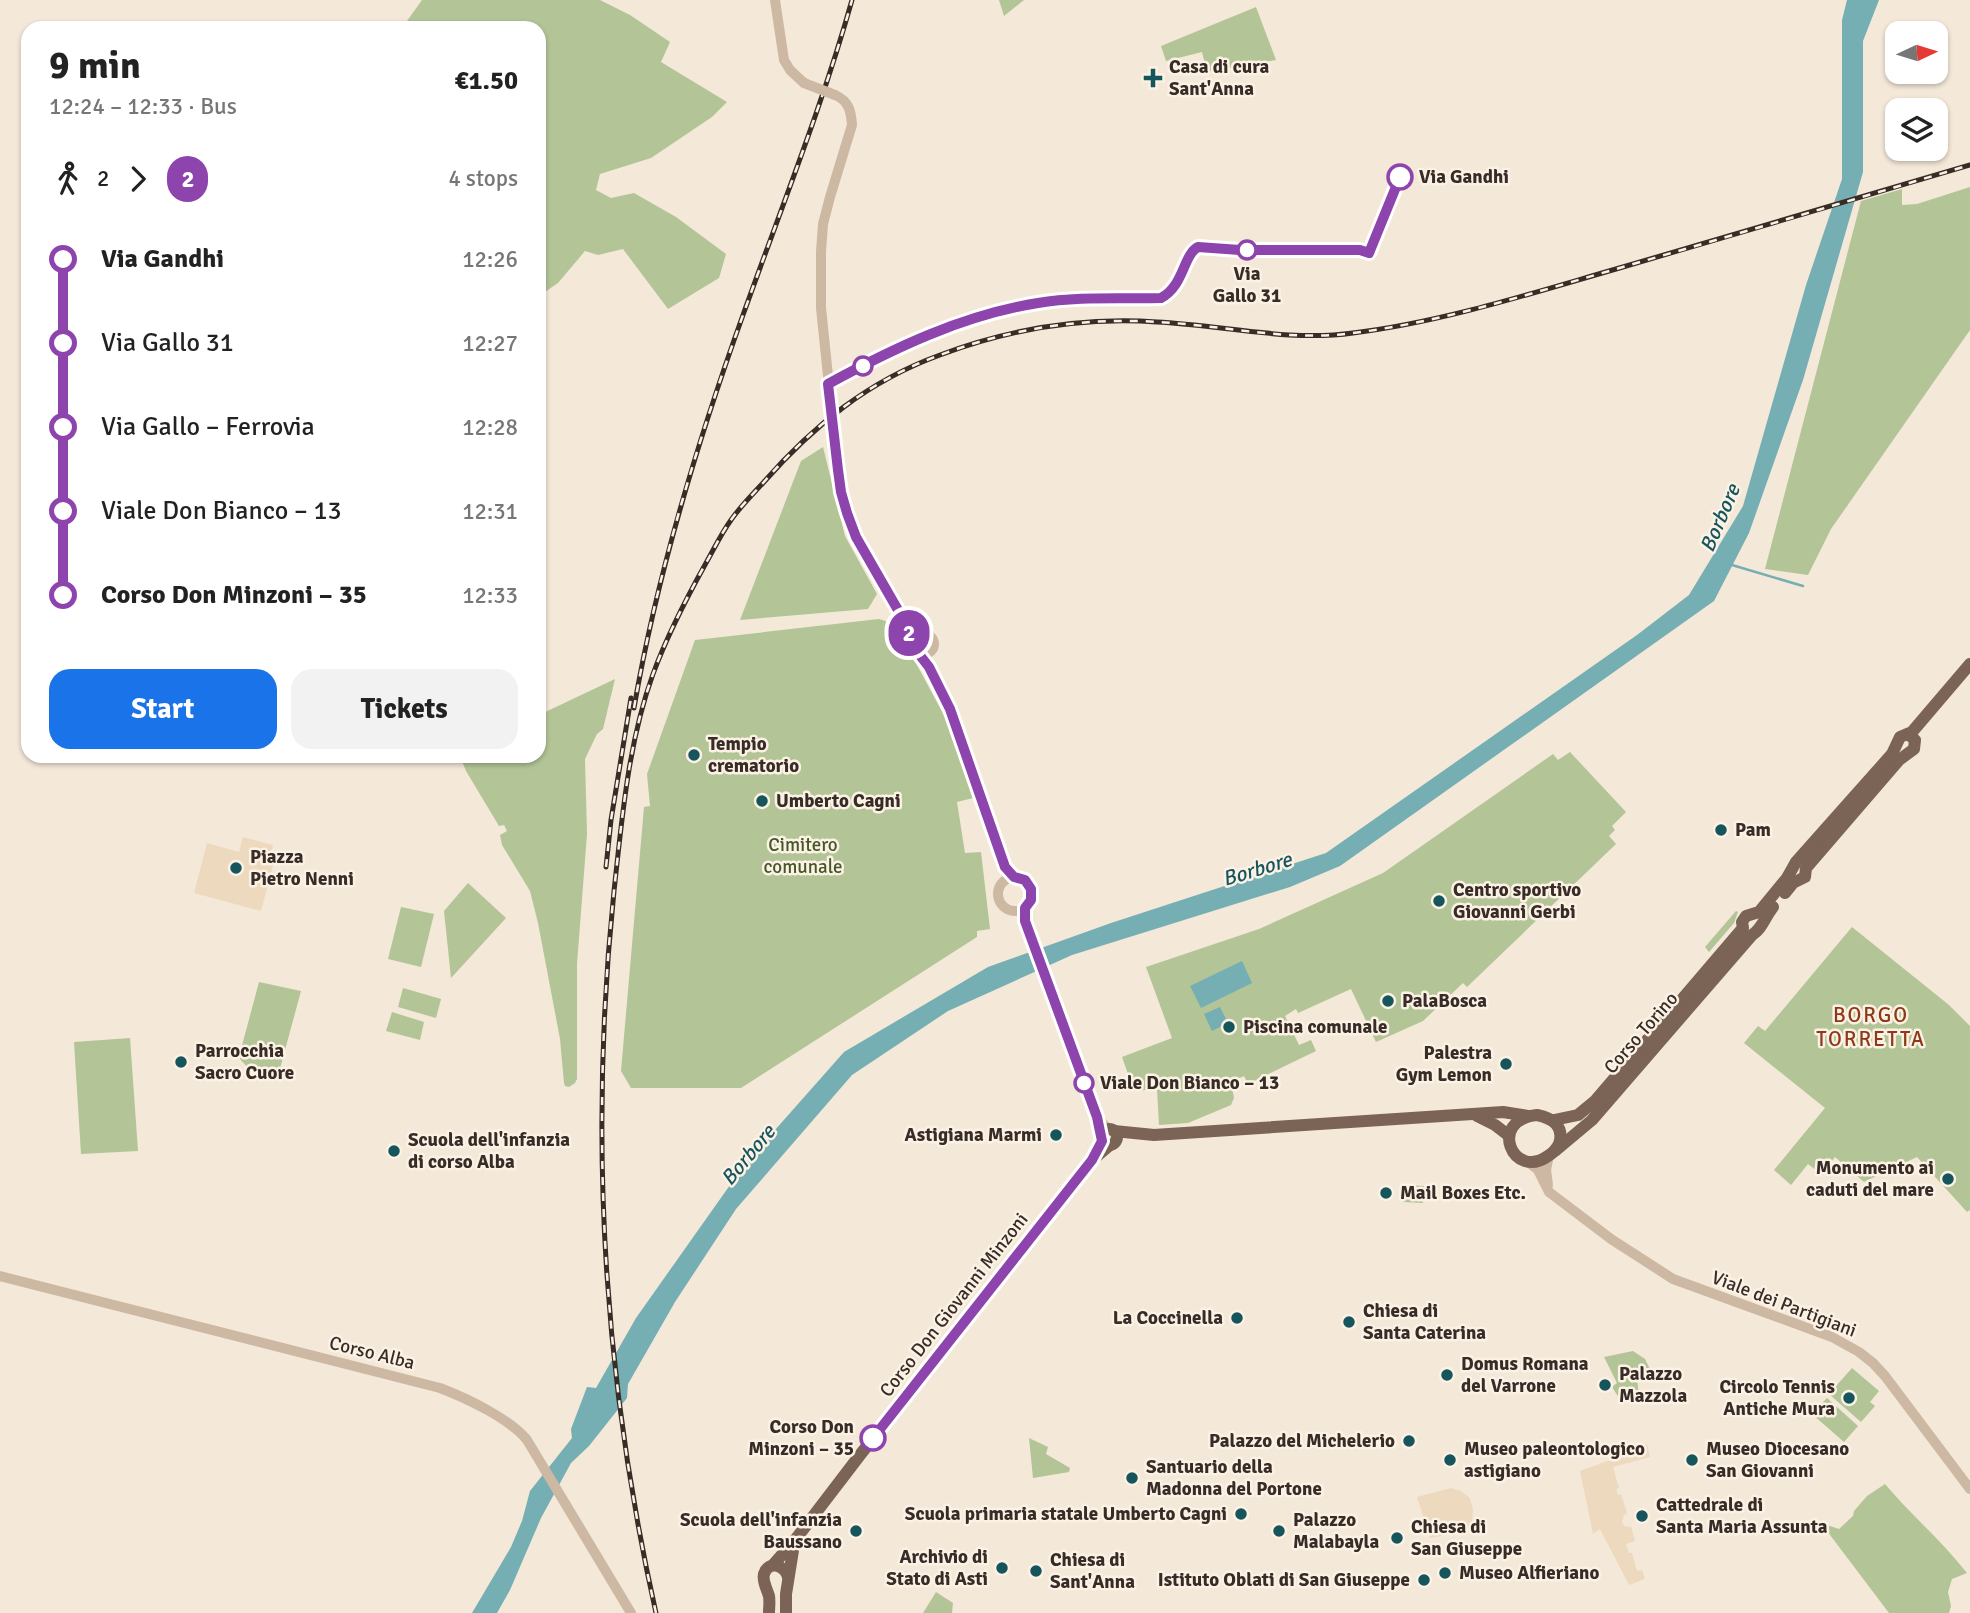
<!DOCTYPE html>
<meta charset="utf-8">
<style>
body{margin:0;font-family:Signika,sans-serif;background:#f2f2f2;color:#222;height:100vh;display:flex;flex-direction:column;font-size:26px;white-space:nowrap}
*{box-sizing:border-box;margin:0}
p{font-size:23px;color:#767676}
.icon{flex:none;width:38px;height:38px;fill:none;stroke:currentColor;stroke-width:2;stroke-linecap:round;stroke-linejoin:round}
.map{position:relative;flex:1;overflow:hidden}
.panel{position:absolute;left:21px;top:21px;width:525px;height:742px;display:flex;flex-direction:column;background:#fff;border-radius:21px;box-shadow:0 2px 5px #0004}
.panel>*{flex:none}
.badge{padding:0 14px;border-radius:23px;font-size:24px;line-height:46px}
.needle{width:46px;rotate:86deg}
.controls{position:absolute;left:1885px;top:21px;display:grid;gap:14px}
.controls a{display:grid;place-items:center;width:63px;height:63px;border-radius:14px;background:#fff;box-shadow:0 2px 5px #0004;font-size:35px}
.map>.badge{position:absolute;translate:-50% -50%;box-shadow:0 0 0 4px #fff}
.legs{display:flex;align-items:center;gap:10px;height:77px;padding:0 28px;font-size:23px}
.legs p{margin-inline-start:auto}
.head{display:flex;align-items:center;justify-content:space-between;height:119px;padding:0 28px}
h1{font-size:38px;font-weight:800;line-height:52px}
.cta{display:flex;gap:14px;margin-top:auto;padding:14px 28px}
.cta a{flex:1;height:80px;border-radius:21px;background:#1a73e8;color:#fff;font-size:28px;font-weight:800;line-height:80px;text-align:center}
.cta a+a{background:#f2f2f2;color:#222}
ul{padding:0 28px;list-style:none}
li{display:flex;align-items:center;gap:24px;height:84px;font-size:26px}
li i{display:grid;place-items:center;width:10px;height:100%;margin:0 9px;background:currentColor}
li i::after{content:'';width:18px;height:18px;margin:-9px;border:5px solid;border-radius:50%;background:#fff}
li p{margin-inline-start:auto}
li:first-child i{background:linear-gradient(#0000 50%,currentColor 0)}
li:last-child i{background:linear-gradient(currentColor 50%,#0000 0)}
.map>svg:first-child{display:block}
</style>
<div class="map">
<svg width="1970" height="1613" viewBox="0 0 1970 1613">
<rect width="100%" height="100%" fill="#f4e8d8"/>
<!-- green -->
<g fill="#b3c497">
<path d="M422,0H600L630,15L670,42L661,62L727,102L712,117L651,158L600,174L596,190L611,198L634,193L676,217L726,254L719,278L668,309L623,249L598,255L585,251L558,283L539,296V28H402Z"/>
<path d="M999,0H1024L1004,16Z"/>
<path d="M1256,7L1276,60L1207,72L1202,52L1166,61L1161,46Z"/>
<path d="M1970,187V330L1831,529L1808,575L1765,569L1861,201L1902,189V205L1917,204Z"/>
<path d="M823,447L845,536L877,594L868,609L740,620L801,461Z"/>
<path d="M879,619L895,624L946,719L973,798L957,802L965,853L981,852L990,929L977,931V937L741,1088H631L621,1071L644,807L650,806L647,774L695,640Z"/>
<path d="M615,679L603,729L597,734L585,759L587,834L577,964V1079L575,1083L569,1087L565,1086L564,1083L560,1039L538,923L530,891L502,845L500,835L507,831L504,825L499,826L466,771L460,756H539V715Z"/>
<path d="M1570,752L1626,812L1612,826L1615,830L1609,836L1616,844L1467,987L1463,983L1423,1021L1376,1042L1351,989L1298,1013L1296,1009L1285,1016L1299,1045L1311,1040L1316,1051L1248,1084L1244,1076L1231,1082L1234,1098L1231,1105L1188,1123L1159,1125L1157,1089L1134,1091L1122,1057L1172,1038L1146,967L1259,929L1383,873L1553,754L1558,760Z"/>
<path d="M468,883L506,918L451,978L444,911Z"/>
<path d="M401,907L434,914L421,967L388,959Z"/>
<path d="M1736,911L1738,912L1734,923L1709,952L1705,947Z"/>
<path d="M1852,927L1949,1005L1970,1026V1210L1967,1212L1917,1157L1864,1182L1835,1157L1821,1174L1808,1164L1791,1185L1774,1170L1825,1108L1744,1043L1758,1026L1765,1031Z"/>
<path d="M259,982L301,991L278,1076L248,1068L240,1059V1053Z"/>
<path d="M403,988L441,999L436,1018L398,1007Z"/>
<path d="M392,1012L424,1022L420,1040L386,1031Z"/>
<path d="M130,1038L138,1151L81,1154L74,1042Z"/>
<path d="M1404,1185L1424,1186L1423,1203L1403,1202Z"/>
<path d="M1633,1351L1645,1359L1652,1373L1637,1379L1639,1395L1623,1404L1612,1387L1617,1383L1604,1357Z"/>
<path d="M1852,1368L1879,1391L1870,1402L1875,1406L1861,1422L1829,1394Z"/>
<path d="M1827,1398L1858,1426L1844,1442L1812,1414Z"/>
<path d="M1029,1438L1048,1447L1046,1454L1070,1468L1069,1472L1033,1478Z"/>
<path d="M1885,1484C1911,1515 1942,1541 1967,1573L1952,1579L1948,1592L1951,1606L1949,1613H1889L1821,1523L1839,1529L1853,1516L1854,1511L1867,1496Z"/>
<path d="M936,1592L953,1603L952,1613H923Z"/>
</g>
<!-- plaza -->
<g fill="#eddabe">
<path d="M243,837L273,845L271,853L276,854L261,911L194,893L207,843L239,852Z"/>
<path d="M1647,1444L1650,1457L1613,1467L1619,1488L1616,1489L1618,1495L1621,1494L1627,1513L1624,1515L1622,1522L1624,1526L1631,1527L1635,1541L1626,1544L1629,1553H1632L1637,1571L1642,1570L1645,1579L1629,1585L1600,1529L1593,1534L1580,1471L1635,1451Z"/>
<path d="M1451,1488L1461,1491L1470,1498L1473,1510L1472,1524L1462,1532L1430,1538L1417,1497Z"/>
</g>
<!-- water -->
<g fill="#75aeb3">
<path d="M1847,0H1879L1863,41V172L1803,380L1749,533L1714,601L1340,866L1290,887L1072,955L948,1011L852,1075L736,1209L675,1302L628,1384L627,1398L589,1446L571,1463L541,1518L510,1590L497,1613H472L511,1547L522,1521L530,1491L572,1438L571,1429L587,1387L596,1388L636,1318L764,1137L775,1130L844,1052L988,967L1111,923L1326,853L1637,635L1689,595L1743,506L1806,285L1842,179V20Z"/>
<path d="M1242,961L1252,983L1201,1008L1190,986Z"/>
<path d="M1220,1007L1228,1023L1212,1031L1204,1014Z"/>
</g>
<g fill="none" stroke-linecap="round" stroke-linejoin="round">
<!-- stream -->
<path stroke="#75aeb3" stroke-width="2.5" d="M1732,565L1803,586"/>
<!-- minor -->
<g stroke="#cdb8a3" stroke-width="10">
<path d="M775,0L784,60L790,70L804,83"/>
<path d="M831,405L821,308V252L823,224L830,197L852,125C851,111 849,101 835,95"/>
<path d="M834,432L841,492L856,537L906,624"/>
<circle cx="924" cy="644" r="10"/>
<path d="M929,667C952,708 964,751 979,795C987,819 996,843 1005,868"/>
<circle cx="1015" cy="894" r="17"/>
<path d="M1025,921L1097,1117"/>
<path d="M1101,1136L1097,1117L1108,1129"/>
<path d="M1527,1161L1538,1170L1549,1192L1611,1239L1673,1279L1832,1337L1859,1352L1873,1363L1885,1376L1970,1489"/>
<path d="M1548,1185L1546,1170L1549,1155"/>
<path d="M0,1276L440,1388C466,1398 509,1418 527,1440L631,1613"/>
</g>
<!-- major -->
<g stroke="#7b6355" stroke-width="12">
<path d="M1785,893L1793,883L1805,877L1806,868L1899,760L1914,749L1915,740L1908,734"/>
<path d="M1537,1115C1552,1118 1565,1126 1559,1144C1556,1150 1553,1153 1548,1156C1513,1181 1487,1120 1537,1115Z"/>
<path d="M1477,1116L1495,1125L1508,1135"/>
<path d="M1554,1120L1578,1115L1595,1101L1743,928L1742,922L1746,916L1759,912L1787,878L1796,862L1892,754L1900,737L1912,732L1970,664"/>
<circle cx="1109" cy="1137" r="8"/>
<path d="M1114,1131L1154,1135L1503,1112L1528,1116"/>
<path d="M1555,1151L1592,1120L1752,935C1762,929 1765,917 1773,907"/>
<path d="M773,1565L795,1540L860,1455L1090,1162L1110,1145"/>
<path d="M769,1613C769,1607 770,1602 769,1596C767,1589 762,1581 764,1574C769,1559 785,1566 788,1577"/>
<path d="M786,1613V1594L794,1544"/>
</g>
<defs>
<g id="rail">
<path d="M634,708C657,574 697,443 743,315C780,211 822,107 852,0"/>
<path d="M606,867L611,820L631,698"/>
<path d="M656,1613C603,1376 589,1133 614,891C622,819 628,743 653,674C667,636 686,599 706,563C714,549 721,534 731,520C740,507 752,495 763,483C813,426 868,381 940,355C1009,329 1083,317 1157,322C1222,325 1288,342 1353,333C1442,322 1529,294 1616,269C1734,235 1852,200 1970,165"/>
</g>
</defs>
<!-- rail casing -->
<use href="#rail" stroke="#372c26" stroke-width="5"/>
<!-- rail -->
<use href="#rail" stroke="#fbf2e5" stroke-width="2.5" stroke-dasharray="8" stroke-linecap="butt"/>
<!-- minor-bridge -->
<g stroke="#cdb8a3" stroke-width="10">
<path d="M804,83L835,95"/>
<path d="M831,405L834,432"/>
</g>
</g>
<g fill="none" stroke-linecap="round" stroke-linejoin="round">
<defs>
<path id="line-1" d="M873,1438L1092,1160L1102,1141L1097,1117L1025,921V908L1031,900V889L1025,880L1014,877L1005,867L950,709L929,667L915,649L906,624L856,537L847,513L841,492L838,470L828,384C894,348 963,315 1038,303C1078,296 1120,299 1161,298C1184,286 1183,255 1198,247L1240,250H1360L1369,253L1400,177"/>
</defs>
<!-- line-1 casing -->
<use href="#line-1" stroke="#fff" stroke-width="16"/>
<!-- line-1 -->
<use href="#line-1" stroke="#8e44ad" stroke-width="10"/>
</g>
<!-- markers -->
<g fill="#17555d" stroke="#fbf2e5" stroke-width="2.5">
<path d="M1149.5 67.5h7v7h7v7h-7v7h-7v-7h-7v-7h7z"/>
<circle cx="694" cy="755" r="7"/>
<circle cx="762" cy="801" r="7"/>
<circle cx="1721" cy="830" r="7"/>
<circle cx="236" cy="868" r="7"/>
<circle cx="1439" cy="901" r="7"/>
<circle cx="1388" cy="1001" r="7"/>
<circle cx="1229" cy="1027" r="7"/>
<circle cx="181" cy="1062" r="7"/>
<circle cx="1506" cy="1064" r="7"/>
<circle cx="1056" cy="1135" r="7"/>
<circle cx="394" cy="1151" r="7"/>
<circle cx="1948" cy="1179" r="7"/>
<circle cx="1386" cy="1193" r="7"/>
<circle cx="1237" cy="1318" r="7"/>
<circle cx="1349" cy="1322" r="7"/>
<circle cx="1447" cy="1375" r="7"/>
<circle cx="1605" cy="1385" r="7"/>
<circle cx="1849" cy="1398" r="7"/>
<circle cx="1409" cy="1441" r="7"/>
<circle cx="1450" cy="1460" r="7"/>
<circle cx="1692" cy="1460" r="7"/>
<circle cx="1132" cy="1478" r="7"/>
<circle cx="1241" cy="1514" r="7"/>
<circle cx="1642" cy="1516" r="7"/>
<circle cx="856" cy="1531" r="7"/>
<circle cx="1279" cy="1531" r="7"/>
<circle cx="1397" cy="1538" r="7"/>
<circle cx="1002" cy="1568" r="7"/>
<circle cx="1036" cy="1571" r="7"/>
<circle cx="1445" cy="1573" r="7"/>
<circle cx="1424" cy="1580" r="7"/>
</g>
<g fill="#fff" stroke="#8e44ad" stroke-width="3.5">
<circle cx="1400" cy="177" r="12"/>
<circle cx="1247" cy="250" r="9"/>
<circle cx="863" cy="366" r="9"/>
<circle cx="1084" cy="1083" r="9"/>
<circle cx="873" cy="1438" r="12"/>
</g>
<g text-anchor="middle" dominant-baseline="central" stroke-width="5" stroke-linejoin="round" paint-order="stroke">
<!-- poi labels -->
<g font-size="19" font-weight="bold" fill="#372c26" stroke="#fbf2e5" text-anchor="start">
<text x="1169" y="67">Casa di cura<tspan x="1169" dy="22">Sant'Anna</tspan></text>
<text x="708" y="744">Tempio<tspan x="708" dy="22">crematorio</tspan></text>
<text x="776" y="801">Umberto Cagni</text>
<text x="1735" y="830">Pam</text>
<text x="250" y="857">Piazza<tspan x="250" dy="22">Pietro Nenni</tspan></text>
<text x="1453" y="890">Centro sportivo<tspan x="1453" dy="22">Giovanni Gerbi</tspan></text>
<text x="1402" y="1001">PalaBosca</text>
<text x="1243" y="1027">Piscina comunale</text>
<text x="195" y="1051">Parrocchia<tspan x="195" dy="22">Sacro Cuore</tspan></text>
<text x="1492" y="1053" text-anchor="end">Palestra<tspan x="1492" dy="22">Gym Lemon</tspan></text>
<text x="1042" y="1135" text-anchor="end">Astigiana Marmi</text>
<text x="408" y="1140">Scuola dell'infanzia<tspan x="408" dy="22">di corso Alba</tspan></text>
<text x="1934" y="1168" text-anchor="end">Monumento ai<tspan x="1934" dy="22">caduti del mare</tspan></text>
<text x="1400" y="1193">Mail Boxes Etc.</text>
<text x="1363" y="1311">Chiesa di<tspan x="1363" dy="22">Santa Caterina</tspan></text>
<text x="1223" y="1318" text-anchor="end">La Coccinella</text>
<text x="1461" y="1364">Domus Romana<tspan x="1461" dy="22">del Varrone</tspan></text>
<text x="1619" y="1374">Palazzo<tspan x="1619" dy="22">Mazzola</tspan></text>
<text x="1835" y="1387" text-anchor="end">Circolo Tennis<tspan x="1835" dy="22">Antiche Mura</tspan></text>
<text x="1395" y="1441" text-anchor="end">Palazzo del Michelerio</text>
<text x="1464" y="1449">Museo paleontologico<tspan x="1464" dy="22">astigiano</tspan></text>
<text x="1706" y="1449">Museo Diocesano<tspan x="1706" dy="22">San Giovanni</tspan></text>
<text x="1146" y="1467">Santuario della<tspan x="1146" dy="22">Madonna del Portone</tspan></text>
<text x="1656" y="1505">Cattedrale di<tspan x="1656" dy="22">Santa Maria Assunta</tspan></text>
<text x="1227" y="1514" text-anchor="end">Scuola primaria statale Umberto Cagni</text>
<text x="842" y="1520" text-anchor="end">Scuola dell'infanzia<tspan x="842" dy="22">Baussano</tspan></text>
<text x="1293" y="1520">Palazzo<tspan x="1293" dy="22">Malabayla</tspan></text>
<text x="1411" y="1527">Chiesa di<tspan x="1411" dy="22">San Giuseppe</tspan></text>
<text x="988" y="1557" text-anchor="end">Archivio di<tspan x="988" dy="22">Stato di Asti</tspan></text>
<text x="1050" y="1560">Chiesa di<tspan x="1050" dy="22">Sant'Anna</tspan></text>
<text x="1459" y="1573">Museo Alfieriano</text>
<text x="1410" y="1580" text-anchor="end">Istituto Oblati di San Giuseppe</text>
</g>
<!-- stop labels -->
<g font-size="19" font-weight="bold" fill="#372c26" stroke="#fbf2e5" text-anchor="start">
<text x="1419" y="177">Via Gandhi</text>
<text x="1247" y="274" text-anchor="middle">Via<tspan x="1247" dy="22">Gallo 31</tspan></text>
<text x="1100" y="1083">Viale Don Bianco – 13</text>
<text x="854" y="1427" text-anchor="end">Corso Don<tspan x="854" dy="22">Minzoni – 35</tspan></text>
</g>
<!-- park labels -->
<g font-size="19" fill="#445827" stroke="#fbf2e5">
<text x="803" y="845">Cimitero<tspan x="803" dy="22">comunale</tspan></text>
</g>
<!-- street labels -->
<g font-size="19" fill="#372c26" stroke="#fbf2e5">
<text transform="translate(1641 1033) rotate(-49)">Corso Torino</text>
<text transform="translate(1784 1304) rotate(21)">Viale dei Partigiani</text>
<text transform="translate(954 1305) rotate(-52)">Corso Don Giovanni Minzoni</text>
<text transform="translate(372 1353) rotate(14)">Corso Alba</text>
</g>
<!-- water labels -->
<g font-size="21" font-style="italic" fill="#17555d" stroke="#fbf2e5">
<text transform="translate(1720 518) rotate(-67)">Borbore</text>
<text transform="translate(1257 869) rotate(-17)">Borbore</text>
<text transform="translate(748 1155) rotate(-50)">Borbore</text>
</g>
<!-- neighbourhood labels -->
<g font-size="21" letter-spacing="2" fill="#8e3817" stroke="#fbf2e5">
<text x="1871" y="1015">BORGO<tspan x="1871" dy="24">TORRETTA</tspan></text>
</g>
</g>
</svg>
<div class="controls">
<a><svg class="needle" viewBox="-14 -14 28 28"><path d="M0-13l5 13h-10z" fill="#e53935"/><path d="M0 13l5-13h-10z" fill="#767676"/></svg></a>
<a><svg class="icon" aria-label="layers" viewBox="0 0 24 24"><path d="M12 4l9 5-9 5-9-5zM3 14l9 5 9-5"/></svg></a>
</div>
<b class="badge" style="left:909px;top:633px;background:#8e44ad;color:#fff">2</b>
<section class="panel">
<div class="head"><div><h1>9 min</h1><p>12:24 – 12:33 · Bus</p></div><b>€1.50</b></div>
<div class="legs"><svg class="icon" aria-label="walk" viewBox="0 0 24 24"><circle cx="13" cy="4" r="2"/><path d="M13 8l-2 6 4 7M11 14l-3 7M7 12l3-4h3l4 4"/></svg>2<svg class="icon" aria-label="forward" viewBox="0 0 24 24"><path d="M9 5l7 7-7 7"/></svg><b class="badge" style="background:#8e44ad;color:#fff">2</b><p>4 stops</p></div>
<ul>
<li><i style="color:#8e44ad"></i><b>Via Gandhi</b><p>12:26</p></li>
<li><i style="color:#8e44ad"></i><span>Via Gallo 31</span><p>12:27</p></li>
<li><i style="color:#8e44ad"></i><span>Via Gallo – Ferrovia</span><p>12:28</p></li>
<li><i style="color:#8e44ad"></i><span>Viale Don Bianco – 13</span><p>12:31</p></li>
<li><i style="color:#8e44ad"></i><b>Corso Don Minzoni – 35</b><p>12:33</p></li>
</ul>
<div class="cta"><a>Start</a><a>Tickets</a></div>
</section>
</div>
